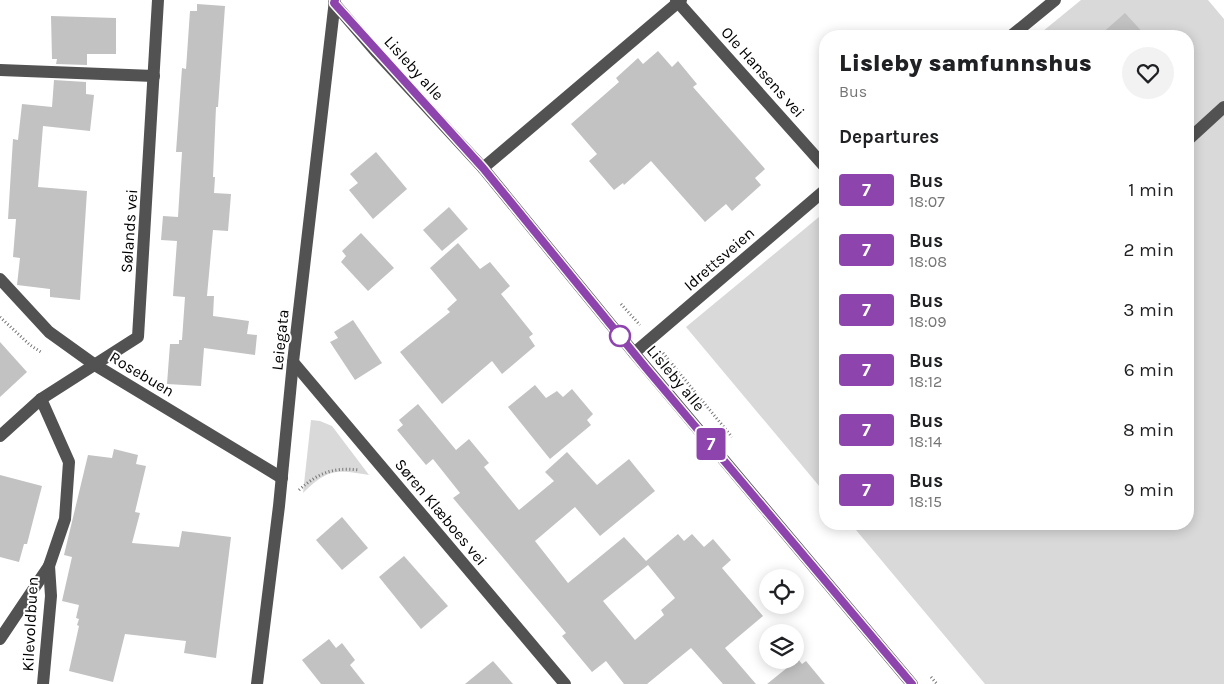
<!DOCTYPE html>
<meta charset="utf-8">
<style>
body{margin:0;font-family:Karla,sans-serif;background:#f2f2f2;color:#202124;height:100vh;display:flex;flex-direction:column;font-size:19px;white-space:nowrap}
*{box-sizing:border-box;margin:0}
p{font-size:16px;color:#757577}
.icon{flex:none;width:28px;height:28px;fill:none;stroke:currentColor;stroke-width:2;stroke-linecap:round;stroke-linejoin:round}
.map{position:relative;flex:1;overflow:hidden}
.drawer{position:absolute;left:819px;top:30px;width:375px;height:500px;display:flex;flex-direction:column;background:#fff;border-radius:20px;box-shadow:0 2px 12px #0003}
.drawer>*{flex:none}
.badge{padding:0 10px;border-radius:4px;font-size:18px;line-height:32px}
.controls{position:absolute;left:759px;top:569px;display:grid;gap:10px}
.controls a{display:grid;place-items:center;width:45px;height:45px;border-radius:50%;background:#fff;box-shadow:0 2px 12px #0003;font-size:25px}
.map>.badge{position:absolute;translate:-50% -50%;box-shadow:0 0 0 2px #fff}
h2{padding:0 20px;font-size:19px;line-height:45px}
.round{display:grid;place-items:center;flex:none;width:52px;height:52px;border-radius:26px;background:#f2f2f2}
.headline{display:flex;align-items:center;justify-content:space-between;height:85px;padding:0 20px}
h1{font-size:24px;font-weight:800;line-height:38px}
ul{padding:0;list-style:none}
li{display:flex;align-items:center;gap:15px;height:60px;padding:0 20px}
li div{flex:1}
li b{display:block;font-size:19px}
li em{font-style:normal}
li .badge{min-width:55px;font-weight:700;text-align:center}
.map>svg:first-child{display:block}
</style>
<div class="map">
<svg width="1224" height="684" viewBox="0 0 1224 684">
<rect width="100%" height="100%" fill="#fff"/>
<!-- green -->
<g fill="#d9d9d9">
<path d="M1081,0H1208L1224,19V684H985L851,524H1188V36H1037Z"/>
<path d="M825,212V493L686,327Z"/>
<path d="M311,420L320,421L332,426L369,475C336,469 327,469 303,493Z"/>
</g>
<!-- building -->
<g fill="#c2c2c2" fill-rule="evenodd">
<path d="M197,4L225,6L218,107H216L213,177H215L214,193L231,194L228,231L213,230L207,296H214L213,316L249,321L247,334L257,335L255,355L204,348L201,386L167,384L170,344H179V340H182L185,297L173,296L177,241L161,240L163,216L178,217L182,152H176L182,68L186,69L190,11H197Z"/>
<path d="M1125,13L1146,36H1099Z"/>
<path d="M51,16L116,18V54H87V65L56,64L57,59H52Z"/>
<path d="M658,51L672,67L678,61L697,84L693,87L765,169L755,178L761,185L732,211L726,204L705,222L651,161L624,185L623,183L614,190L589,161L597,154L571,124L619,82L616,78L638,58L643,64Z"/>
<path d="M54,80L86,82V94L94,95L90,131L43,126L38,187L87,191L80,300L50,297V289L17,285L20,258L13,257L16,219H8L13,139L18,140L22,104L52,107Z"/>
<path d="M376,152L407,189L373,219L349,190L358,183L350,174Z"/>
<path d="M449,207L468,229L442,251L423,230Z"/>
<path d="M361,233L394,268L368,291L341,262L346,256L342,251Z"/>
<path d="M458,243L480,269L490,262L510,286L501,294L533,334L529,337L535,346L502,374L492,361L442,404L400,352L450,312L447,309L457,300L430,268Z"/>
<path d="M353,320L382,363L355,380L330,342L338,338L334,332Z"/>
<path d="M0,342L27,372L0,397Z"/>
<path d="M535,385L546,398L557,391L563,397L572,389L593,414L587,420L591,425L550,459L508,407Z"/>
<path d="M418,404L456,450L469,439L489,463L484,467L519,510L554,481L545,472L567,452L597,485L629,459L655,491L600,536L575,507L535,541L568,583L624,537L646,561L678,534L684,541L692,534L704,547L713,539L731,560L722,568L763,616L725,648L756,684H723L691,648L647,684H624L606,661L592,672L562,636L566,633L453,498L460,493L433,459L426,465L397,430L403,425L399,420ZM648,565L675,598L661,610L664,615L635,640L603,601Z"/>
<path d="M114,449L138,455L136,464L146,466L135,512L140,513L132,543L179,547L182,531L231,537L216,658L184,653L186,641L125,634L113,682L69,671L79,626L77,625L79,619L76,618L79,605L62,601L72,557L64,555L88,455L112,458Z"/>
<path d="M0,475L42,486L27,544H24L19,562L0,557Z"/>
<path d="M342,517L368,548L342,570L316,540Z"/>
<path d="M404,556L448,606L421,629L379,577Z"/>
<path d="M329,639L336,648L342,643L355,660L350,665L365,684H321L302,660Z"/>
<path d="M798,659L802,664L806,661L825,684H767Z"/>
<path d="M493,661L513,684H465Z"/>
</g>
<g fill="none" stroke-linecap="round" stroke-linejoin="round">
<!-- path -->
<g stroke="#747474" stroke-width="3" stroke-dasharray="1 2.5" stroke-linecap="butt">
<path d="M621,304L640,325"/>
<path d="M0,317L30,345L41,352"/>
<path d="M663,353L732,437"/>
<path d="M299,490C318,473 333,467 359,470"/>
<path d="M931,677L937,684"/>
</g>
<!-- minor -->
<g stroke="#525252" stroke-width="12">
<path d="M676,0L825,167"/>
<path d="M334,3L377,53L483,168L634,353L912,684"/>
<path d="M1011,36L1055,0"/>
<path d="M0,70L154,76"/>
<path d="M1190,138L1224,107"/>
<path d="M483,168L681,0"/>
<path d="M0,279L49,332L95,365L282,478"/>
<path d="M634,353L825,190"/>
<path d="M293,362L565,684"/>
<path d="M0,436L41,399L138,337L158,0"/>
<path d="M0,639L49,566L65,519L69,462L41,399"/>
<path d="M43,684L51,596L49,566"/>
<path d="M257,684L279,506L293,362L335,0"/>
</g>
</g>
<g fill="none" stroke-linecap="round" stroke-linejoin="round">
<defs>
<path id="line" d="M335,0L334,3L483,168L646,368L912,684"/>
</defs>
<!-- line casing -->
<use href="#line" stroke="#fff" stroke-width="11"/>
<!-- line -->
<use href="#line" stroke="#8e44ad" stroke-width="8"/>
</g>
<!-- markers -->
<circle fill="#fff" stroke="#8e44ad" stroke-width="2.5" cx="620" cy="336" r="10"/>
<g text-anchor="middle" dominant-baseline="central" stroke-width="4" stroke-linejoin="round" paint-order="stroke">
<!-- street labels -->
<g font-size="16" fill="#000" stroke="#fff">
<text transform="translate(414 68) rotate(48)">Lisleby alle</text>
<text transform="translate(763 72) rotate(48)">Ole Hansens vei</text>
<text transform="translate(129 231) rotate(-86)">Sølands vei</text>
<text transform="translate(719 259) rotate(-41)">Idrettsveien</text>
<text transform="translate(280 340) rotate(-84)">Leiegata</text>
<text transform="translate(142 374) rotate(31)">Rosebuen</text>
<text transform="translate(676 378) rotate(50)">Lisleby alle</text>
<text transform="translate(441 512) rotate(50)">Søren Klæboes vei</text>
<text transform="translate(30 624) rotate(-87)">Kilevoldbuen</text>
</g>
</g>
</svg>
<div class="controls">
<a><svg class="icon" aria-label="locate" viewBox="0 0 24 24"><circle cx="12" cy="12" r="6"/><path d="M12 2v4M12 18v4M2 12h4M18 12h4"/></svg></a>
<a><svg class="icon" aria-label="layers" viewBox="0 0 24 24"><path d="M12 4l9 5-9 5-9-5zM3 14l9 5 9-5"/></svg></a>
</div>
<b class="badge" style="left:711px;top:444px;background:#8e44ad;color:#fff">7</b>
<section class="drawer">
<div class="headline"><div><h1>Lisleby samfunnshus</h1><p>Bus</p></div><a class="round"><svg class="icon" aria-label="heart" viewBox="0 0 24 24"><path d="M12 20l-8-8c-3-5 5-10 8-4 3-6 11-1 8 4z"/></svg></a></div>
<h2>Departures</h2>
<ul>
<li><span class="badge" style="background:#8e44ad;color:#fff">7</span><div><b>Bus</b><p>18:07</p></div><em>1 min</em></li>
<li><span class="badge" style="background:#8e44ad;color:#fff">7</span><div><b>Bus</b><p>18:08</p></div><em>2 min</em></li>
<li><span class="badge" style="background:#8e44ad;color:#fff">7</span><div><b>Bus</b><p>18:09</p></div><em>3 min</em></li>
<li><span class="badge" style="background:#8e44ad;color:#fff">7</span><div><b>Bus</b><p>18:12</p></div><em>6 min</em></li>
<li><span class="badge" style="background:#8e44ad;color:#fff">7</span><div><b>Bus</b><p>18:14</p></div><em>8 min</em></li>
<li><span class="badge" style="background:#8e44ad;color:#fff">7</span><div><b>Bus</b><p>18:15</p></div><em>9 min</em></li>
</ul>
</section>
</div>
